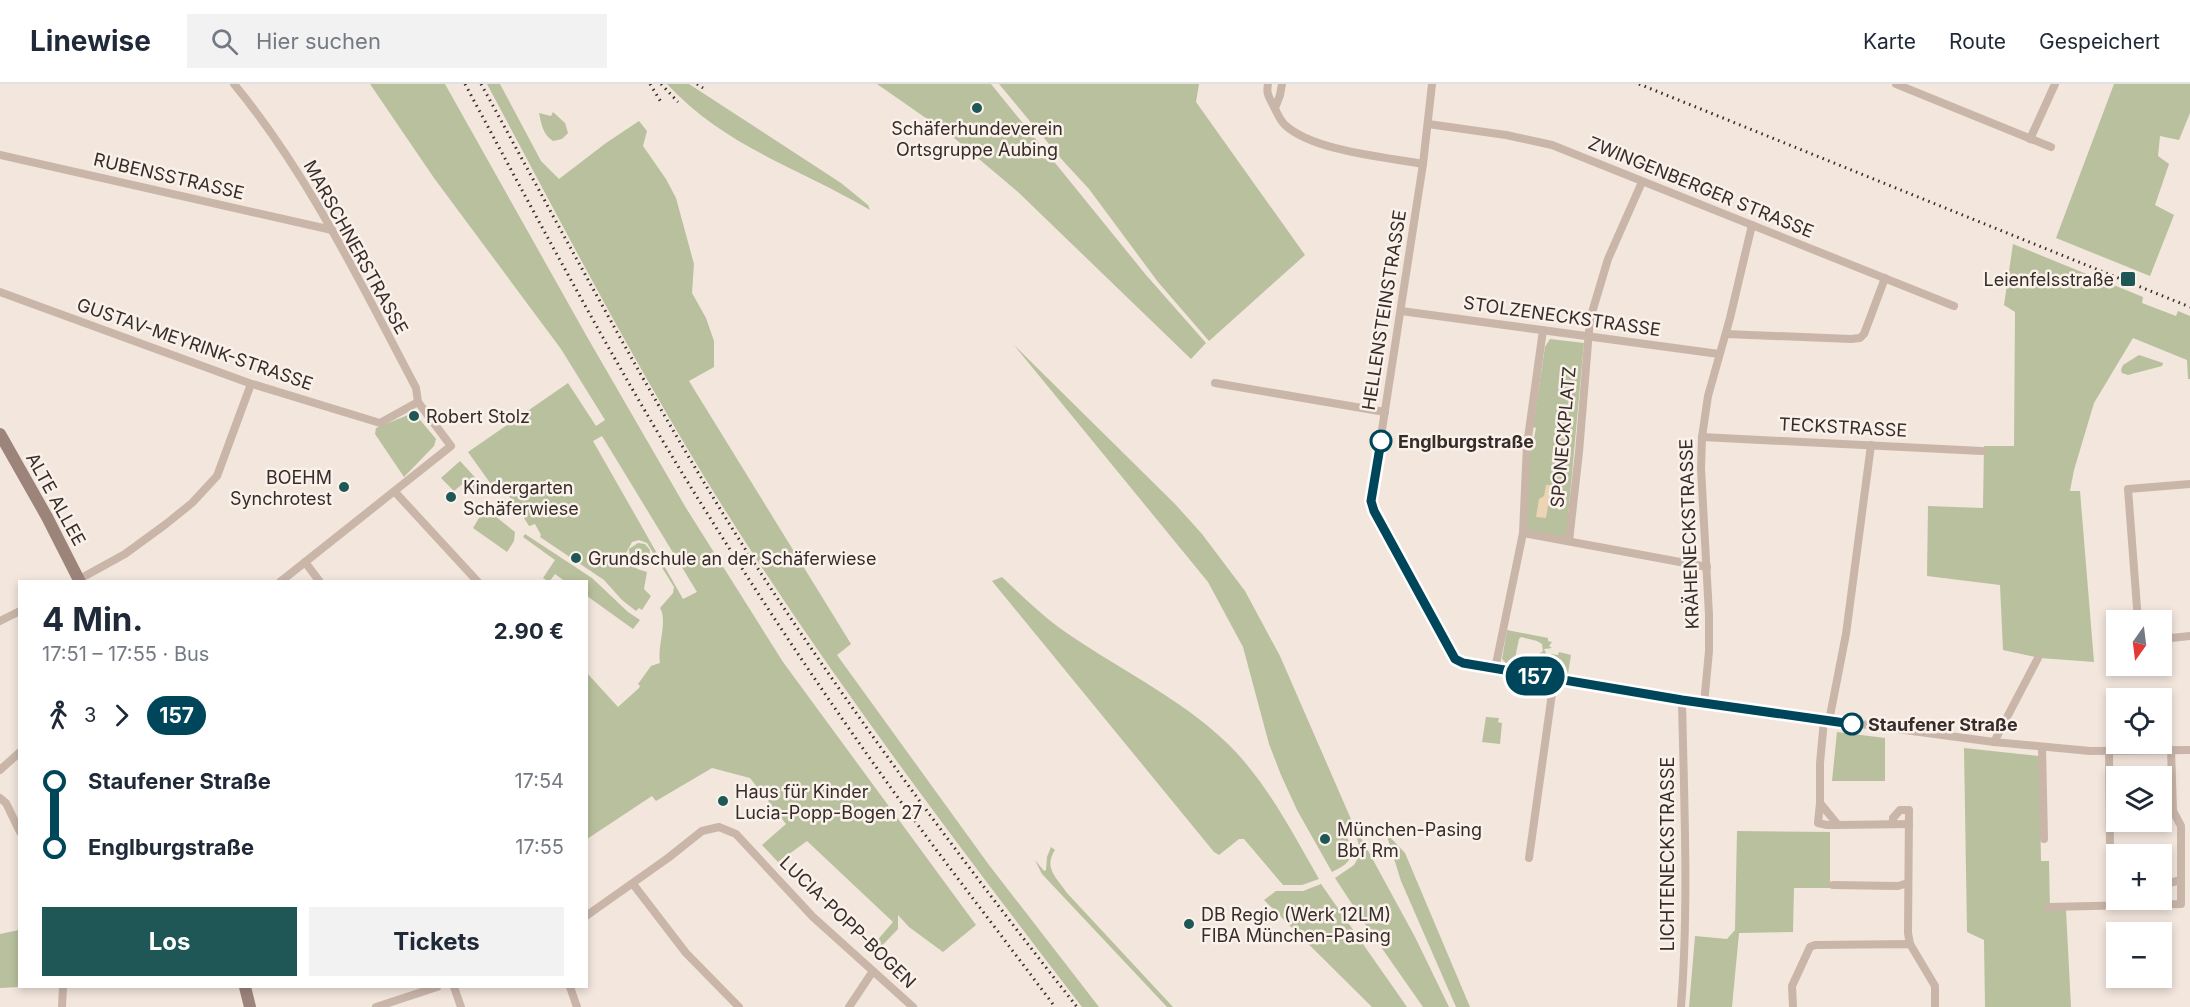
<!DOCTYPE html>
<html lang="de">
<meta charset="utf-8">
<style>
body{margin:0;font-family:Inter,sans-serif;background:#f2f2f3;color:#1f2937;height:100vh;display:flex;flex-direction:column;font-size:22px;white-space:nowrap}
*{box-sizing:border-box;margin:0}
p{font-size:20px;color:#747a83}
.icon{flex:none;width:33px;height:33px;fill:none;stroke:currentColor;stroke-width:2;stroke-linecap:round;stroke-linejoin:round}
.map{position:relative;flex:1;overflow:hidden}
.details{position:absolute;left:18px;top:496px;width:570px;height:408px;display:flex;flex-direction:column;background:#fff;border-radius:0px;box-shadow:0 3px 9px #0003}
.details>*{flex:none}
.badge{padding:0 12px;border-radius:20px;font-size:21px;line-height:39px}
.needle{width:39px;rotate:194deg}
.tools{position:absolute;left:2106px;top:526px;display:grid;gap:12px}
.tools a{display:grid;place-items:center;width:66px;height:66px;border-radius:0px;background:#fff;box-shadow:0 3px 9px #0003;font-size:30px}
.map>.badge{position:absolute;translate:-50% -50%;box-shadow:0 0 0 3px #fff}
.legs{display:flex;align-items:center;gap:9px;height:66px;padding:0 24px;font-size:20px}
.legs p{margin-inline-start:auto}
.summary{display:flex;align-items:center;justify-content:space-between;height:102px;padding:0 24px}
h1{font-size:33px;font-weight:700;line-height:45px}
.primary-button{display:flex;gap:12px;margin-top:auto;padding:12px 24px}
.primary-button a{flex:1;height:69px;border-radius:0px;background:#1f5756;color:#fff;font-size:24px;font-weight:700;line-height:69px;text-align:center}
.primary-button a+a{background:#f2f2f3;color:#1f2937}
ul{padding:0 24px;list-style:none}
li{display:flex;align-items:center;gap:21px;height:66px;font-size:22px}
li i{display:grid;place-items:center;width:9px;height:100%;margin:0 8px;background:currentColor}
li i::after{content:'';width:15px;height:15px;margin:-8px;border:4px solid;border-radius:50%;background:#fff}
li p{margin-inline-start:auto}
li:first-child i{background:linear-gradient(#0000 50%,currentColor 0)}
li:last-child i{background:linear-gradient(currentColor 50%,#0000 0)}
header{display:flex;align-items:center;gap:36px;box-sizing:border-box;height:84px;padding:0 30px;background:#fff;border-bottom:2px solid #e0e1e3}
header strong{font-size:28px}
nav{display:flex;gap:33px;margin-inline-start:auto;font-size:21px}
.search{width:420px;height:54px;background:#f2f2f3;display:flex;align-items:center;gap:15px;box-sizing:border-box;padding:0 21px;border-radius:0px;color:#747a83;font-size:22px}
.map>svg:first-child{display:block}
</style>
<header>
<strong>Linewise</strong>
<div class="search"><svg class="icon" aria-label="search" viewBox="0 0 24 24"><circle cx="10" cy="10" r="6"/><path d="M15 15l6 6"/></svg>Hier suchen</div>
<nav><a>Karte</a><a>Route</a><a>Gespeichert</a></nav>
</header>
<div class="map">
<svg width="2190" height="923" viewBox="0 0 2190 923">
<rect width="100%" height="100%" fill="#f2e6dd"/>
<!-- green -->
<g fill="#b8c09d" fill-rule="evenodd">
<path d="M370,0H445L586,251L686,424L783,578L976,841L943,868L909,843L898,831V845L874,870L869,866L893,838L807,757L778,778L762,761L786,740L750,694L712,684L656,717L652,712L587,755V589L618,623L639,604L640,602L638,600L651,582L660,579C657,562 668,537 660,524L673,509L674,503L647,459L639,456L632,458L625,471C629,482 636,485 647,488L644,505L651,512L642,526L639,524L636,527L622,516L604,496L540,453L541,451L535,440L529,442L524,434L525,432L508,411L505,405L498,410L468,368L568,299L596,342L605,336L561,265L434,94ZM602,352L697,508L683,515L593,357Z"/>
<path d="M487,0H500L541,77L559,95L606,59L639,37L647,47L643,62L666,95L676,114L694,180L692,209L706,234L714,257V283L689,297L851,560L837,571L989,781L1099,923H1082C970,777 858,630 757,476C657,324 573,161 487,0Z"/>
<path d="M667,0H689L841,99L868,121L870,126C799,84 725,63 667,0Z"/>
<path d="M877,0H991L1146,191L1206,259L1191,275L1018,108L953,53Z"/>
<path d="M999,0H1199L1196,18L1305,171L1209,257L1158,198L1089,105L1064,78Z"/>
<path d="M2114,0H2190V29L2179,56L2160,52L2158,72L2169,80L2155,121L2174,131L2150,192L2056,154Z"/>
<path d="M553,28L565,39L568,49L562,55L553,57C543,51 541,39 539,29L551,32Z"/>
<path d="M2013,160L2143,213L2142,219L2176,232L2178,227L2190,232V295H2188L2187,276L2133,254L2094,319L2074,386L2070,407H2080L2094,578L2040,574L2003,566L2000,501L1927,492L1928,422L1983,424L1984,362H2014L2015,228L2004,221Z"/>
<path d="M1550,255L1584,259L1566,455L1526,447L1531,354H1534L1536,344L1533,343L1545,263Z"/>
<path d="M1014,261L1175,420L1202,450L1245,507L1280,572L1354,742L1344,747C1355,770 1356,776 1332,788L1297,726L1281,691L1269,660L1243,563L1208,498Z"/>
<path d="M2139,271L2163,279L2162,282L2128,291L2122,289L2121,286L2123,281Z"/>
<path d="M408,331H416L436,355L434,362L404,393L375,350L376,344Z"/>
<path d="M460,377L483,402L477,409L466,397L454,407L441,394Z"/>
<path d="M485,424L515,448L514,457L507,468L473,444Z"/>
<path d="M525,450L592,494L628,528L640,536L633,545L587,512L586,498H566L555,490L549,498L543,494L555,476L523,453Z"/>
<path d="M638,459L645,460L650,466L648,482L634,480L630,476L629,465Z"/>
<path d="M1002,493C1020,510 1037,527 1057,542C1112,582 1177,611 1227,659C1266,697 1292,748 1319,795L1302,801H1283L1244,755H1239L1219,771L1214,768L992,497Z"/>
<path d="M1507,546L1548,554V557L1552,558L1549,562L1552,564L1544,565L1546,569L1543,586L1527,583L1528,577L1537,579L1539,570L1543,567L1542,560L1537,557L1521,553L1519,555L1515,574L1524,576L1522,582L1506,579L1502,575Z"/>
<path d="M1559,568L1571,571L1568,590L1548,586L1551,570L1558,571Z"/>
<path d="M1486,633L1499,634L1498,638L1502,639L1500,660L1482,658Z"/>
<path d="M1837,648L1885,654V697H1832Z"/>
<path d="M1964,664L2039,672L2041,777H2049L2050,826H2066L2071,923H1985L1984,856L1967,848Z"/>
<path d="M1737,747L1830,748V804H1794L1793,848L1739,849L1732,923H1689L1695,852L1727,855L1735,846Z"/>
<path d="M1386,749L1405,769L1470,923H1456L1401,797Z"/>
<path d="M1360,752L1415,853L1449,923H1423L1367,843L1335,794L1354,781L1361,769L1357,754Z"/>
<path d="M1051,763L1055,766C1043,784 1057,794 1067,809L1173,923H1167L1042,790L1035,776L1044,787L1046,786L1047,773Z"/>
<path d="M1321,800L1407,923H1372L1264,816L1276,807H1303Z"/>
<path d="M19,846V903L0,904V850Z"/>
</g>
<!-- sand -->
<path fill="#ecd4b5" d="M1546,401H1552L1553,416L1548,422L1546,434L1536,433L1539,415L1544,412Z"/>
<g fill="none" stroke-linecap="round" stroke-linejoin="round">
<!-- street -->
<g stroke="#cab5a9" stroke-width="8">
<path d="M234,0C309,91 361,200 416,304L418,318L451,362L280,498"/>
<path d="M1268,0C1266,10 1269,13 1273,21C1277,28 1279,35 1285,41C1313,67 1385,73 1423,80"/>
<path d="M1432,0L1423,80L1371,417L1374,427L1455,575L1463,579L1682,616L1994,658L2090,667L2190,666"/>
<path d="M1896,0L2051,63"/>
<path d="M1275,24L1280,11L1282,0"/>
<path d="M1428,40L1506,51L1552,61L1954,222"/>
<path d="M2030,55L2055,0"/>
<path d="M0,71L332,146"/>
<path d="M0,208L249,299L380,339L418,318"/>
<path d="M1401,227L1719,270"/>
<path d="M1726,250L1851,255L1860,254L1864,250L1885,194"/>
<path d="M1215,299L1385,328"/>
<path d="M1702,353L1982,367"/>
<path d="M395,408L478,498"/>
<path d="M1523,449L1707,483"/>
<path d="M1569,457L1579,368L1590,235L1608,175L1642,98"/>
<path d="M305,478L320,498"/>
<path d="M76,497L125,470L166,440L192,419L217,392L251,300"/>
<path d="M0,537L20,527"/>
<path d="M2138,537L2128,405L2190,400"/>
<path d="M2162,555L2190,552"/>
<path d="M1495,585L1523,449L1527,361L1543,246"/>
<path d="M1704,620L1709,567V531L1701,384L1702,353L1708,312L1730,234L1752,141"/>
<path d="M1824,636L1820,679V719L1838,741L1909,740"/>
<path d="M1829,637L1846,550L1871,361"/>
<path d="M1994,658L2038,574"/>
<path d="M2042,663L2044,755"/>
<path d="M2109,667L2110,767"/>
<path d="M0,686L20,668"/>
<path d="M0,714L6,719L20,748"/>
<path d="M1820,719L1818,739L1827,741H1838"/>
<path d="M1893,740V734L1900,726H1909L1908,849L1910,860"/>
<path d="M1529,774L1554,595"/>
<path d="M633,800L686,869L739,923"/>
<path d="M1833,801L1898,802L1908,799"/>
<path d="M2167,820L2166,809L2169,799L2181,796"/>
<path d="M2048,823L2181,820V742L2173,727L2171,666"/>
<path d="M586,832L668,774L702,747L719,743L736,750L813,833L913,923"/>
<path d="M454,903L461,923"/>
<path d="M570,903L577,923"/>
<path d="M62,923L63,903"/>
<path d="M376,923L437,903"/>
<path d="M849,923L873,887"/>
<path d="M1681,923C1689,821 1684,718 1682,616"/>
<path d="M1793,923L1792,902L1810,863L1815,861L1910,860L1935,902V923"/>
</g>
<!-- secondary -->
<g stroke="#9d847b" stroke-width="12">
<path d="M0,350L47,433L80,498"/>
<path d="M245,903L250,923"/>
</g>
<!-- rail -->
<g stroke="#372c29" stroke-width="3" stroke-dasharray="1.5 4.5" stroke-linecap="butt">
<path d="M465,0C544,147 622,295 712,437C770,530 832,622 896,711C948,783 1002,852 1055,923"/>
<path d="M481,0C568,158 652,319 749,471C850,627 962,777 1077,923"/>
<path d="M650,0L661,18"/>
<path d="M661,0L678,18"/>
<path d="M697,0L703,4"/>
<path d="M1639,0L2190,223"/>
</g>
</g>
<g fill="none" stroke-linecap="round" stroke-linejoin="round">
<defs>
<path id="line-1" d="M1381,357L1371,417L1374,427L1455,575L1463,579L1682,616L1852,640"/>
</defs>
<!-- line-1 casing -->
<use href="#line-1" stroke="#fff" stroke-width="14"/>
<!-- line-1 -->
<use href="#line-1" stroke="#00465a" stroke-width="9"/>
</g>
<!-- markers -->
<g fill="#1f5756" stroke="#f9f1ea" stroke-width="2">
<circle cx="977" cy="24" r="6"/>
<rect x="2120" y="187" width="16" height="16" rx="3"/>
<circle cx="414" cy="332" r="6"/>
<circle cx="344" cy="403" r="6"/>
<circle cx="451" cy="413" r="6"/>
<circle cx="576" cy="474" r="6"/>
<circle cx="723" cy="717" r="6"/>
<circle cx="1325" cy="755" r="6"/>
<circle cx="1189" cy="840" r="6"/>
</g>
<g fill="#fff" stroke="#00465a" stroke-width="3">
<circle cx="1381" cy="357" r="10"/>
<circle cx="1852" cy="640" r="10"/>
</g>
<g text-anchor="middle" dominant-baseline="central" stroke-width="5" stroke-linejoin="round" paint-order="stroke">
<!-- poi labels -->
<g font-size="18" fill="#372c29" stroke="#f9f1ea" text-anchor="start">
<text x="977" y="44" text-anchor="middle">Schäferhundeverein<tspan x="977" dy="21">Ortsgruppe Aubing</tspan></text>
<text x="2114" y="195" text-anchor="end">Leienfelsstraße</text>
<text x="426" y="332">Robert Stolz</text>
<text x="332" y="393" text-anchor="end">BOEHM<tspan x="332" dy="21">Synchrotest</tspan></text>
<text x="463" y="403">Kindergarten<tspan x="463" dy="21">Schäferwiese</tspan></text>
<text x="588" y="474">Grundschule an der Schäferwiese</text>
<text x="735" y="707">Haus für Kinder<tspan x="735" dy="21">Lucia-Popp-Bogen 27</tspan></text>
<text x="1337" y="745">München-Pasing<tspan x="1337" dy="21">Bbf Rm</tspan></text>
<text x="1201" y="830">DB Regio (Werk 12LM)<tspan x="1201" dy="21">FIBA München-Pasing</tspan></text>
</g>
<!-- street labels -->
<g font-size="18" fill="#372c29" stroke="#f9f1ea">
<text transform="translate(169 92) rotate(13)">RUBENSSTRASSE</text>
<text transform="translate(1701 103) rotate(22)">ZWINGENBERGER STRASSE</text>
<text transform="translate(356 163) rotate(61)">MARSCHNERSTRASSE</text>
<text transform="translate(1384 226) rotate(-81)">HELLENSTEINSTRASSE</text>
<text transform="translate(1562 232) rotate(8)">STOLZENECKSTRASSE</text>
<text transform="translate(195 260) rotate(19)">GUSTAV-MEYRINK-STRASSE</text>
<text transform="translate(1843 343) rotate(3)">TECKSTRASSE</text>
<text transform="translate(1563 353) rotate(-85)">SPONECKPLATZ</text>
<text transform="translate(56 415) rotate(61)">ALTE ALLEE</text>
<text transform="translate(1689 450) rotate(-92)">KRÄHENECKSTRASSE</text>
<text transform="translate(1667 770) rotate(-90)">LICHTENECKSTRASSE</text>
<text transform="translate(848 838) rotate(44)">LUCIA-POPP-BOGEN</text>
</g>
<!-- stop labels -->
<g font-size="18" font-weight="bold" fill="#372c29" stroke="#f9f1ea" text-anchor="start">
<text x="1398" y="357">Englburgstraße</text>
<text x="1868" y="640">Staufener Straße</text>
</g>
</g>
</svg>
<div class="tools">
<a><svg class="needle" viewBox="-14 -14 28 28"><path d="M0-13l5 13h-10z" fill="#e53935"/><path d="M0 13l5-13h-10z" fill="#747a83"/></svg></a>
<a><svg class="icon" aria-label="locate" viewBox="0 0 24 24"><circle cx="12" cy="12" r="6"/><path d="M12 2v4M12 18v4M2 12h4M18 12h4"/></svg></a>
<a><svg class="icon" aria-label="layers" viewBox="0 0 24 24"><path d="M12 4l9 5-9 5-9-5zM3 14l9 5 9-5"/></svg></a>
<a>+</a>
<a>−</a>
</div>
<b class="badge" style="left:1535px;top:592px;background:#00465a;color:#fff">157</b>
<section class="details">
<div class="summary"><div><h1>4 Min.</h1><p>17:51 – 17:55 · Bus</p></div><b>2.90 €</b></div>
<div class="legs"><svg class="icon" aria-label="walk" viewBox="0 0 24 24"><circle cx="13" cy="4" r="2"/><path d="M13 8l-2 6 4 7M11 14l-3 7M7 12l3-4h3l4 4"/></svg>3<svg class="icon" aria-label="forward" viewBox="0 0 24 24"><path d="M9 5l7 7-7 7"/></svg><b class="badge" style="background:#00465a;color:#fff">157</b></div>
<ul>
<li><i style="color:#00465a"></i><b>Staufener Straße</b><p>17:54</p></li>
<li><i style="color:#00465a"></i><b>Englburgstraße</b><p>17:55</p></li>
</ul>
<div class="primary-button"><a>Los</a><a>Tickets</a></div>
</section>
</div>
